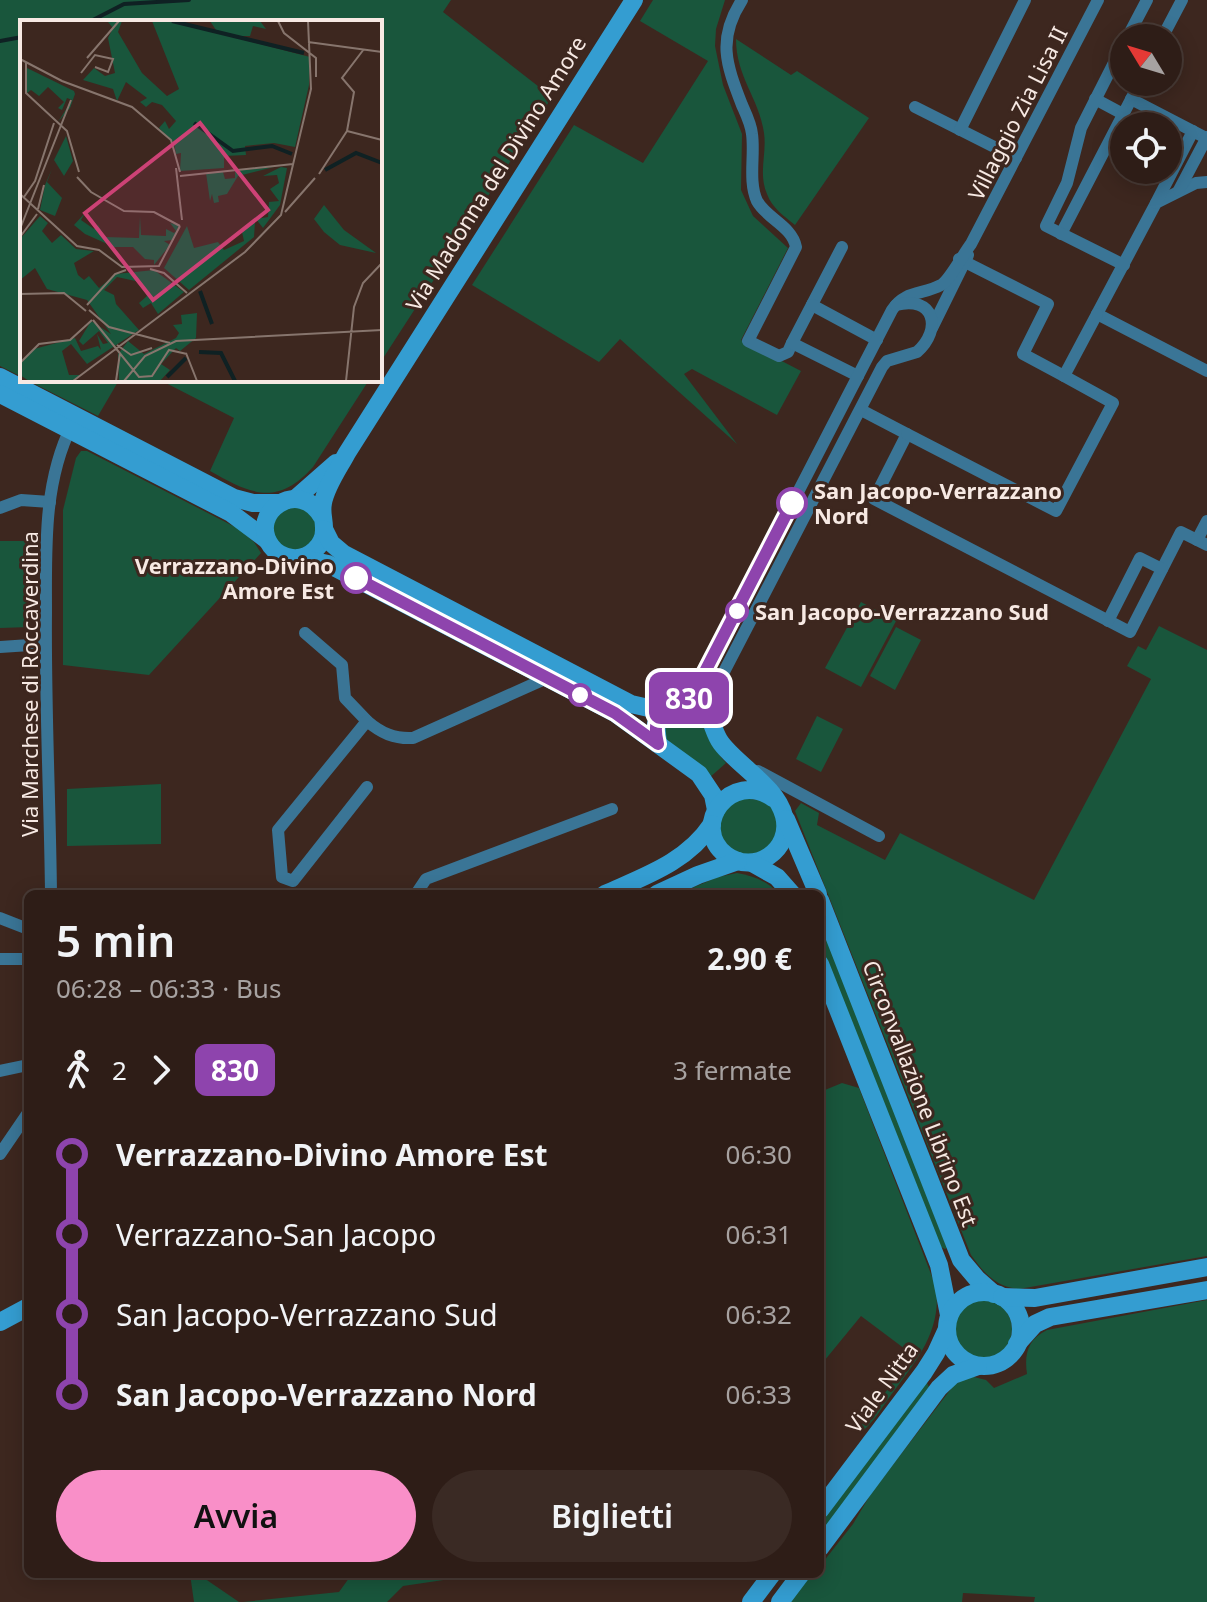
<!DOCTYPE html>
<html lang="it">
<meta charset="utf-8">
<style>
body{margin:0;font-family:"Noto Sans",sans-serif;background:#3a2a24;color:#f1f3f6;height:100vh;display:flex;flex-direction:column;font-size:30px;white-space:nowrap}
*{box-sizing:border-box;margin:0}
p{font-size:26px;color:#a7a2a1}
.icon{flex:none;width:44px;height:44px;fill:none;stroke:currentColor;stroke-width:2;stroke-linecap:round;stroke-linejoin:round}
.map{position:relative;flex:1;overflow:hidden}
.side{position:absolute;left:24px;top:890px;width:800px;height:688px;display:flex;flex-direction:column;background:#2e1d17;border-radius:12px;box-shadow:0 4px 20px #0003,0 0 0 2px #493b36}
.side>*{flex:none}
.badge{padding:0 16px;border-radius:12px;font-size:28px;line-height:52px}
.needle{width:52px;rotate:308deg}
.tools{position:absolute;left:1110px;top:24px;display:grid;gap:16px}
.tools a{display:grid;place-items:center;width:72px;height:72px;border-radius:50%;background:#2e1d17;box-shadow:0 4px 20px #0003,0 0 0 2px #493b36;font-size:40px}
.map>.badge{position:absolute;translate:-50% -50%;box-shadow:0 0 0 4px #fff}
.legs{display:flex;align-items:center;gap:12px;height:88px;padding:0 32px;font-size:26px}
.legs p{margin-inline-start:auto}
.head{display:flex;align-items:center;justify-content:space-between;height:136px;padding:0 32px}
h1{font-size:44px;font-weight:600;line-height:60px}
.cta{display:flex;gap:16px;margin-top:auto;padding:16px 32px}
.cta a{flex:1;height:92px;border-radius:48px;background:#f98fc8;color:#111;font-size:32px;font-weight:600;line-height:92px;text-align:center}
.cta a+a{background:#3a2a24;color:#f1f3f6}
ul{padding:0 32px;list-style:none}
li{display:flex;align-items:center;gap:28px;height:80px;font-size:30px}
li i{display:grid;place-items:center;width:12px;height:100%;margin:0 10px;background:currentColor}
li i::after{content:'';width:20px;height:20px;margin:-10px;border:6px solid;border-radius:50%;background:#2e1d17}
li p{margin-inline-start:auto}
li:first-child i{background:linear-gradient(#0000 50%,currentColor 0)}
li:last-child i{background:linear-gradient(currentColor 50%,#0000 0)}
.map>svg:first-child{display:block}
</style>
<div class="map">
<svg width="1207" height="1602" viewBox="0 0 1207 1602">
<rect width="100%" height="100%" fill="#3d271f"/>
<!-- green -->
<g fill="#19563c">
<path d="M0,0H451L443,12L552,97L380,363V22H22V377L0,366Z"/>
<path d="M653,0H725L716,29L715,46L723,85L742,134L741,190L753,216L788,248L741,340L801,371L777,415L692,369L684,374L737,444L620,339L599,362L472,285L574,125L643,163L708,61L640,21Z"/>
<path d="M736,39L791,75L797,71L869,118L795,225C784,216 772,208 767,194C758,173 767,154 764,133C759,98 736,77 736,39Z"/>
<path d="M27,380H119L98,416Z"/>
<path d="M160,380H369L313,467C277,507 251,494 210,471L234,418Z"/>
<path d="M81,451H87L239,529L254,542L261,553L149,675L63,665V510L76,458Z"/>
<path d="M297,504L316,517L315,540L296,552L275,543C271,515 271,515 297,504Z"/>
<path d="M0,541H29L30,627L0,628Z"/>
<path d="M861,602L896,621L861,687L825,668Z"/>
<path d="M1159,626L1207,650V1256L1019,1289C996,1287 984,1273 971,1255L795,811L801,803L819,813L817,825L885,860L900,833L1034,900L1151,679L1127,666L1138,646L1146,650Z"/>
<path d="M896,627L921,640L895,690L870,676Z"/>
<path d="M689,710C708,723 709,745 726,763L709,778L666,741L663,730L670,715Z"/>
<path d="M817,716L843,729L821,772L796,759Z"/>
<path d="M161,784V844L67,846V789Z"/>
<path d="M740,797L769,802L778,815L776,838C771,843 764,852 756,854C735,859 712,836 721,815C725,808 734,802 740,797Z"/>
<path d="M737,873C754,876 767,881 779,894H678L718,877Z"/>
<path d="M820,920L947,1248L945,1249L939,1246L820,944Z"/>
<path d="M842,1083L859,1088L936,1287C942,1331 916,1361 891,1395C883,1406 875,1420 864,1430L859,1428L913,1355L861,1316L820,1366V1092Z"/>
<path d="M1207,1300V1602H1034L1035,1597L963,1593L962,1602H790L812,1574H820V1566L853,1524L872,1492L954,1385L970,1376L986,1380L994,1388L1027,1374C1024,1354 1028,1339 1047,1330Z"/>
<circle cx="983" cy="1329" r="29"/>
<path d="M927,1383L929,1387L820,1534V1519L922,1384Z"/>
<path d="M190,1574H198L239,1602H194Z"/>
<path d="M352,1574H484L403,1586L387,1602H243L339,1592Z"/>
</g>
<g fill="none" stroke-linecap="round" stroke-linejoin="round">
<!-- stream -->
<g stroke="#0f2123" stroke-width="4">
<path d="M89,22L124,4L189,0"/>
<path d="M0,41L22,37"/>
</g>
<!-- minor -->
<g stroke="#3a7596" stroke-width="12">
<path d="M742,0C717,39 726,64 742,105C746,114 751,124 752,134C755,155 748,181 757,201C767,219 792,226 796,247L748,341L779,356L788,352L792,343"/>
<path d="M1127,38L1147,0"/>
<path d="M1162,38L1182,0"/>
<path d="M1095,99L1123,114"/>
<path d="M1131,99L1206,138"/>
<path d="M915,107L1016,158"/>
<path d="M960,130L1025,0"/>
<path d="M1207,182L1196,183L1156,203L1097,314L1207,371"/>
<path d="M1179,190L1207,137"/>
<path d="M1156,203L1193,131"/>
<path d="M1061,234L1140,82"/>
<path d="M842,247L792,343L858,376"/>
<path d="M959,259L1048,304L1023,354L1064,376"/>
<path d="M1124,265L1046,226L1067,183L1081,128L1124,43"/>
<path d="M812,305L877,340"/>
<path d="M932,328L968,255"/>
<path d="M861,410L907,434L874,499L1130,632L1181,532L1207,545"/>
<path d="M907,434L1056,511L1113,403L1064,376L1097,314"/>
<path d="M0,508L21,500L50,502"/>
<path d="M1197,540L1207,521"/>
<path d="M1108,621L1140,558L1162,569"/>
<path d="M305,633L342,665L345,698L367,721"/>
<path d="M0,647L45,644"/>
<path d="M683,702L700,682L892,310C905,290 923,295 941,285C949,281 964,253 971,244L1098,0"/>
<path d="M708,712L713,693L882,367L887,361L917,352C943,329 934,295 896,305"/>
<path d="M758,771L879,836"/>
<path d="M367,787L293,881L282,877L278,830L367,721C381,733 394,739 413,738L547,678"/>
<path d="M51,894C50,800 45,706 46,612C46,550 43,482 72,425"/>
<path d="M416,894L426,879L612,809"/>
<path d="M0,918L28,929"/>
<path d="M0,959H28"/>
<path d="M0,1071L28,1065"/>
<path d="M0,1154L28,1113"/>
</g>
<!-- secondary -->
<g stroke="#349dd1" stroke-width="18">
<path d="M0,377L234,498L253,503H279"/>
<path d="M0,394L231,513L267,540"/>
<path d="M295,499L336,463"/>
<path d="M322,517C300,477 247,512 271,546C276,553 283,557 292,558C309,560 325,545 324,528C324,519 321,512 323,503C326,486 339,468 347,453L634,0"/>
<path d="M324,529L331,543L344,554L631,704L653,709L665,708"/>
<path d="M300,558L328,564L615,713L699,774L713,795L716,810"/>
<path d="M658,744L656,724L665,708C678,703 688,699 700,707C713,715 712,731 721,743C738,766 777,787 784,816C793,850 754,876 726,855C689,826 731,769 773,798"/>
<path d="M786,819L818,894"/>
<path d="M752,863L777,877L792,894"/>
<path d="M605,894C645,876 687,862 712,824"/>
<path d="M657,894L698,875L738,861"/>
<path d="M820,900L961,1260L977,1279L994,1294"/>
<path d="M820,964L939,1265L949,1315"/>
<circle cx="984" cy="1329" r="37"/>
<path d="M1002,1297L1035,1298L1207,1267"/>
<path d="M0,1322L28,1307"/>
<path d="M1017,1344L1035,1324L1050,1317L1207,1290"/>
<path d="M820,1510L924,1372L936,1353L947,1329"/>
<path d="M820,1548L939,1388L953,1375L978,1366"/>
<path d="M751,1602L772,1574"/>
<path d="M780,1602L801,1574"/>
</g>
</g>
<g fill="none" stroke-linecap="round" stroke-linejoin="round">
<defs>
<path id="line-1" d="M356,578L615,713L658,744C648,704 675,713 694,693L792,503"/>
</defs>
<!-- line-1 casing -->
<use href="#line-1" stroke="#fff" stroke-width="18"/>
<!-- line-1 -->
<use href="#line-1" stroke="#8e44ad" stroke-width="12"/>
</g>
<!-- markers -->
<g fill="#fff" stroke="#8e44ad" stroke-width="4">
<circle cx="792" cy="503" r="14"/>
<circle cx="356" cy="578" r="14"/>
<circle cx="737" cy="611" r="10"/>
<circle cx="580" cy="695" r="10"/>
</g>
<g text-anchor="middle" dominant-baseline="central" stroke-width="6" stroke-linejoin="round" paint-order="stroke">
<!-- street labels -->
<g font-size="22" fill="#f7e9e3" stroke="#3d271f">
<text transform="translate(1017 113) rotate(-63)">Villaggio Zia Lisa II</text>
<text transform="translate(495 173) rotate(-58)">Via Madonna del Divino Amore</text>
<text transform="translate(29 684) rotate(-90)">Via Marchese di Roccaverdina</text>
<text transform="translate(921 1093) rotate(69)">Circonvallazione Librino Est</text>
<text transform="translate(881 1387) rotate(-54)">Viale Nitta</text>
</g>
<!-- stop labels -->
<g font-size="22" font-weight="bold" fill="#f7e9e3" stroke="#3d271f" text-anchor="start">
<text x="814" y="490">San Jacopo-Verrazzano<tspan x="814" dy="25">Nord</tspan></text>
<text x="334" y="565" text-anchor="end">Verrazzano-Divino<tspan x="334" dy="25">Amore Est</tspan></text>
<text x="755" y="611">San Jacopo-Verrazzano Sud</text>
</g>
</g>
<!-- overview -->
<g transform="translate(20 20)">
<rect width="362" height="362" fill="#3d271f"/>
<path d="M102,1L98,12L122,53L147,76L159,69L132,1H151L290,37L289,65L275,127L254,123L225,126L226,135L204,136V148L160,151L161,133L156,134L154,123L139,108L145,101L149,109L156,101L142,85L132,82L126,87L120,82L127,78L106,62L97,81L93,69L63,60L74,48L85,56L95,53L88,18L93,8L88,2ZM190,1H240L246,9L233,6L230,16H213L196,10ZM7,48L54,71L55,74L50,88L38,102L52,80L47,78L42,90L38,88L44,82L28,67L19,76L11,70L7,73ZM46,116L53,141L44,156L34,140ZM254,147L218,156L207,174L198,176L199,182L194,183L192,174L190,181L186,153L203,152L205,159L215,158V151ZM261,147L267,148L260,185L243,208L236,199L248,197L249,182L259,181L250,169L259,163L257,155L243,156ZM32,149L27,162L42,178L35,196L20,190L25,165ZM304,185L324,210L356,233L320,225L304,212L294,199ZM65,193L61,200L74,209L78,205L85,217L119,218L120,196L121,215L146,216V209L154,213L156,211L150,203L159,205L153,220L144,221L150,225L134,245V240L125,239L113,227H94L65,214L54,205ZM20,196L28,203L22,211L32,223L41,215L56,229L74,231L54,243L58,255L64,260L69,256L79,268L96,254L134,250L164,272L138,294L131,283L123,288L119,283L127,276L120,262L97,257L84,270L94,275L96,284L119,310L67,344L51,324L42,331L49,355H61L51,361H9L0,355V344L14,329L55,318L61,331L78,326L81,330L77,314L83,324L88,323L79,311L63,325L59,321L71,301L91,314L67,280L27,269L15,248L0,260V219ZM235,202L234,217L169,270L144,248L167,206L174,228L198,222L204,230L224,221L222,212ZM177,293L176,318L160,331L156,328L141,344L150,350L140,361H99L98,334L108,321L124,334L156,318L159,313L153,305L162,304L161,295Z" fill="#19563c"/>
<path fill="none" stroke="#0f2123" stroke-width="4" d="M152,1L284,33M174,103L213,131L252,126L272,134M305,150L336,133L362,143M180,271L192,304M179,332L201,333L215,361M147,357L166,338"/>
<path fill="none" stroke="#87756d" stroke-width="2" d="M258,1L264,13L296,38V57M288,22L362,32M344,29L322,58L334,72L327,111L362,120M67,38L99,1M0,39L42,61L112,87L151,120L160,152M6,43V73L47,111L59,152M61,53L75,35L93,39L88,52L75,47M156,148L162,200M299,154L327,111M160,156L273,144M57,157L71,172L104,191L134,192L160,206M0,174L57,226L79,230L102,247L139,246L160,206M4,177L15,161L34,103M18,189L24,165M265,192L295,158M0,209L51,80M0,217L17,194M130,249L144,253L167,273M0,274L44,273L66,291M67,285L95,254L106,250M69,290L89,307L150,323M73,300L119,357L132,356L149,330L167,334M97,325L111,335L132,328M166,333L177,361M0,343L19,324L50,320L72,300M53,361L225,232L261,195L291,69L288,1M96,361L100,333M104,361L125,336L156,321L362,310M326,361L334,287L343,263L362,243"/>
<path fill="#cd4276" fill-opacity="0.15" stroke="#cd4276" stroke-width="4" d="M180,103L248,190L133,280L65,193Z"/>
<rect width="362" height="362" fill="none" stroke="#f7e9e3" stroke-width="4"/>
</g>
</svg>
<div class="tools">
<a><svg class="needle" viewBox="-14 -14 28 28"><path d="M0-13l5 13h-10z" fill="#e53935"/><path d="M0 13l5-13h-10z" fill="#a7a2a1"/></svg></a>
<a><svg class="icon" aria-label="locate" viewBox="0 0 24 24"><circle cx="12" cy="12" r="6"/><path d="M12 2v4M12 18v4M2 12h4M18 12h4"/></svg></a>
</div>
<b class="badge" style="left:689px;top:698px;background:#8e44ad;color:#fff">830</b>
<section class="side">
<div class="head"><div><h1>5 min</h1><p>06:28 – 06:33 · Bus</p></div><b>2.90 €</b></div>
<div class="legs"><svg class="icon" aria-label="walk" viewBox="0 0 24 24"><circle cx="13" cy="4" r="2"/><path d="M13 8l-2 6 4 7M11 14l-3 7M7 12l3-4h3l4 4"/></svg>2<svg class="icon" aria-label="forward" viewBox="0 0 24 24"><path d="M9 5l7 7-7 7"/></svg><b class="badge" style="background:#8e44ad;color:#fff">830</b><p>3 fermate</p></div>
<ul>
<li><i style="color:#8e44ad"></i><b>Verrazzano-Divino Amore Est</b><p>06:30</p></li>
<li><i style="color:#8e44ad"></i><span>Verrazzano-San Jacopo</span><p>06:31</p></li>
<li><i style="color:#8e44ad"></i><span>San Jacopo-Verrazzano Sud</span><p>06:32</p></li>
<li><i style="color:#8e44ad"></i><b>San Jacopo-Verrazzano Nord</b><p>06:33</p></li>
</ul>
<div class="cta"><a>Avvia</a><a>Biglietti</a></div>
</section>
</div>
